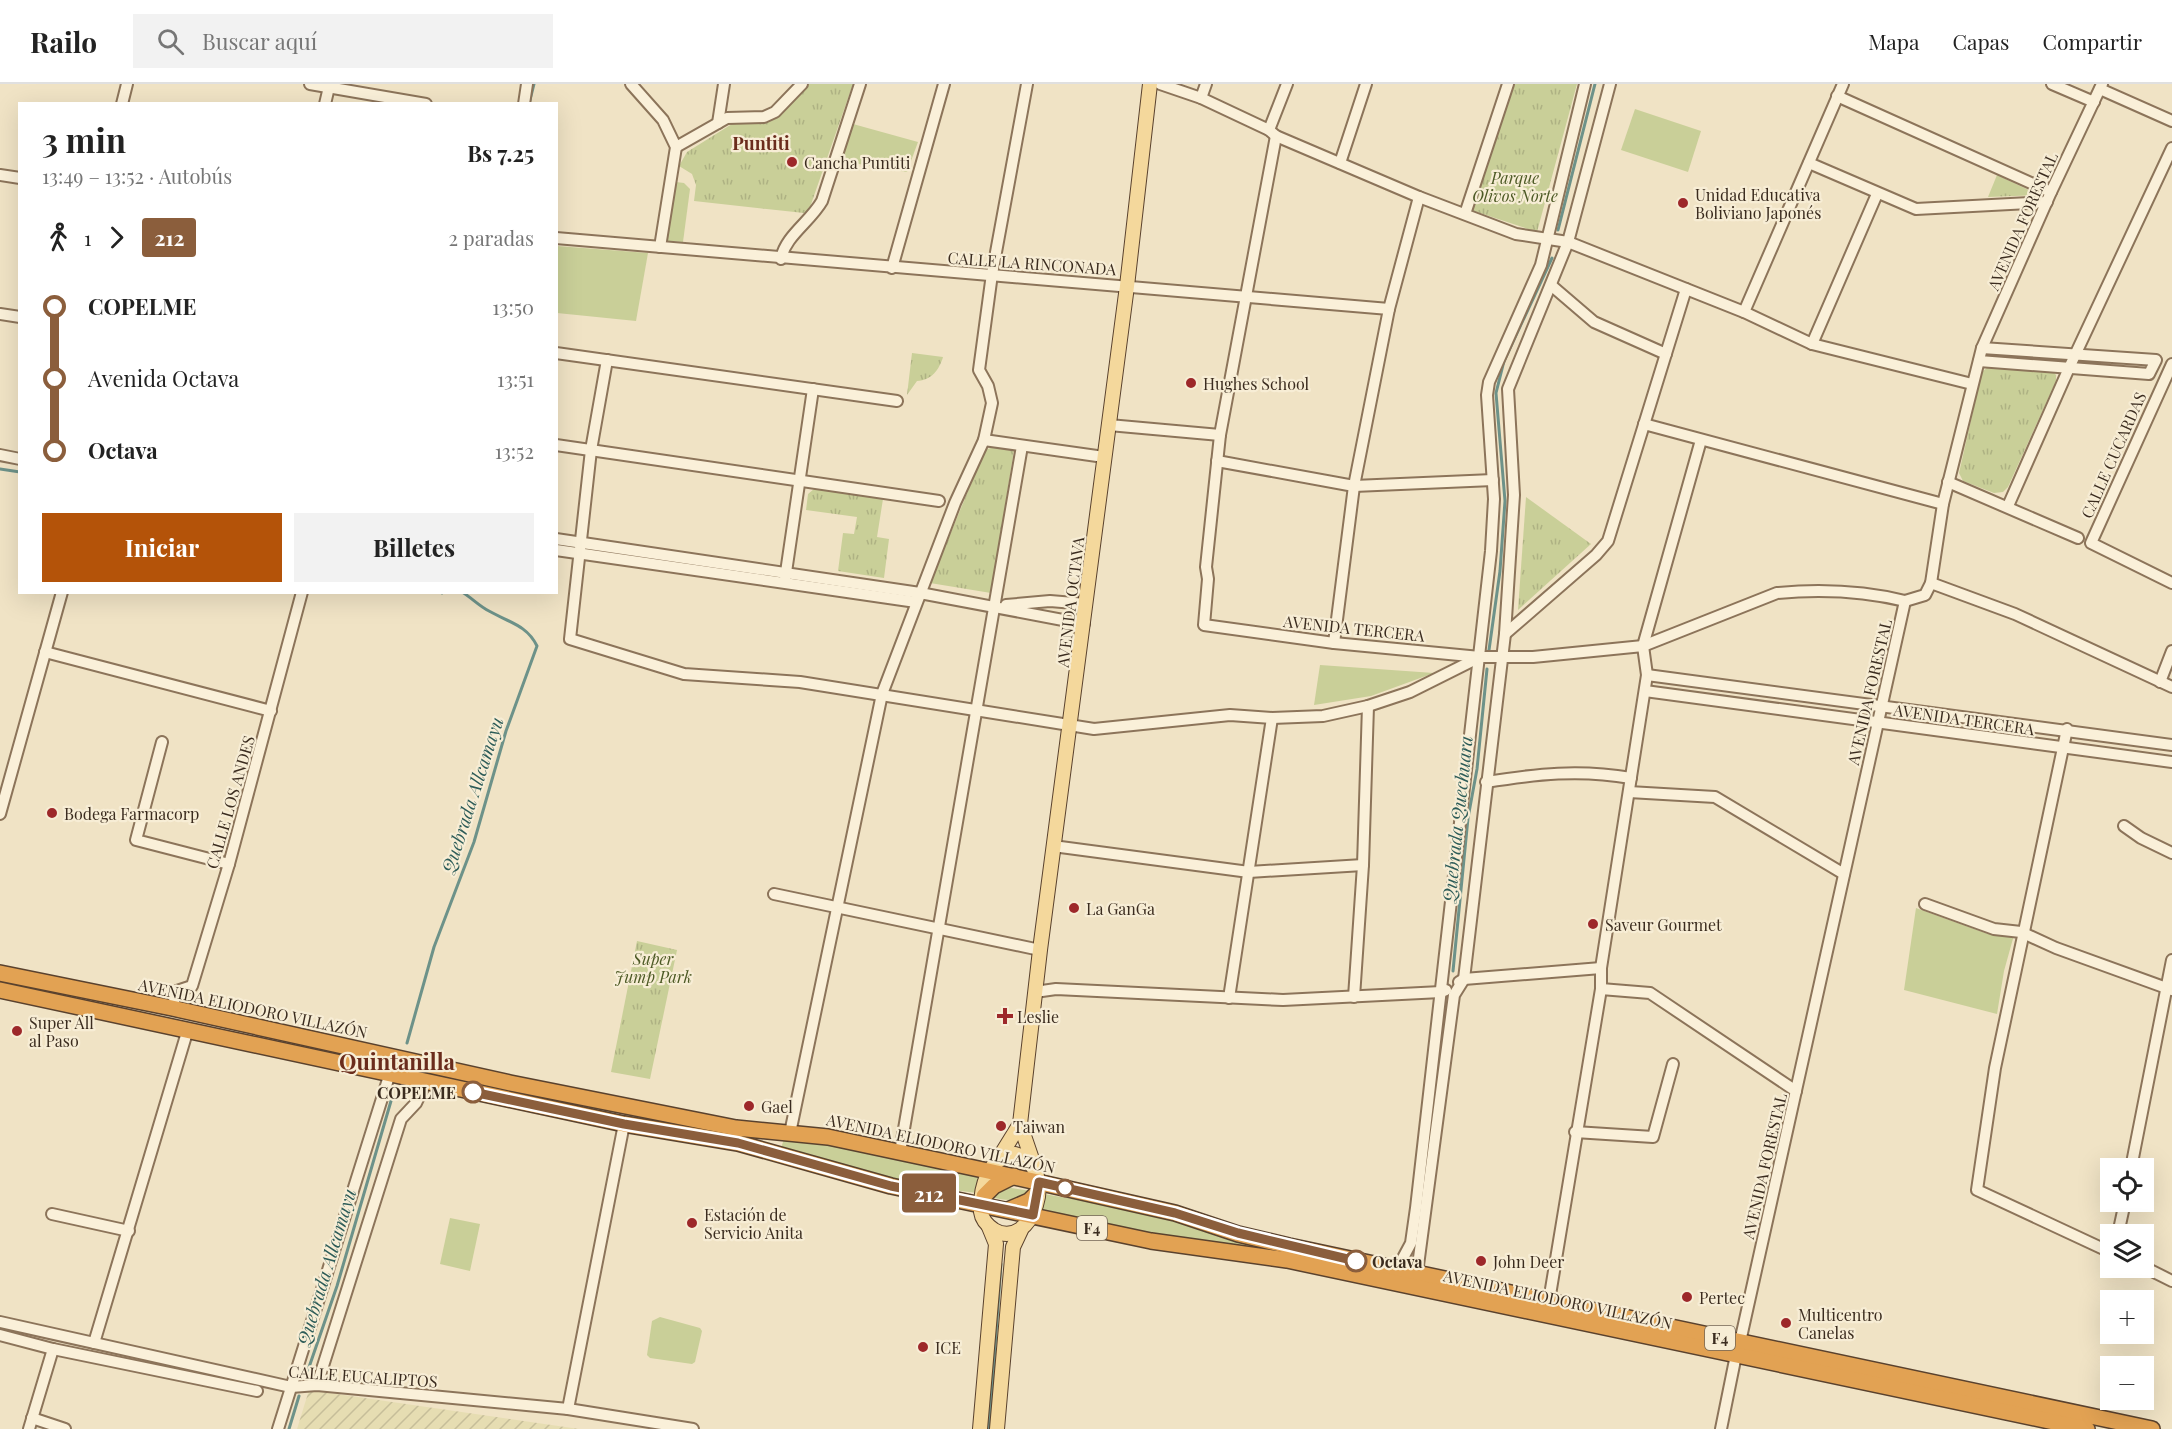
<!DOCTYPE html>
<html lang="es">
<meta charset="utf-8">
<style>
body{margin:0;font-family:"Playfair Display",serif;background:#f2f2f2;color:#222;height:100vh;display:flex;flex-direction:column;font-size:22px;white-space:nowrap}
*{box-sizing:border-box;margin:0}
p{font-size:20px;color:#767676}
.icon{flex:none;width:33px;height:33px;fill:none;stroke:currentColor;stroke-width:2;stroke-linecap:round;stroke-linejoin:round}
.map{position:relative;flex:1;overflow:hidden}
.side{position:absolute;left:18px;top:18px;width:540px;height:492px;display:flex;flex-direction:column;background:#fff;border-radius:0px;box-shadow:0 6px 24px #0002}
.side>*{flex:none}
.badge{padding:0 12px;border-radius:4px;font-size:21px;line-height:39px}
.fabs{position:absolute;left:2100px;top:1074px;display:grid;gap:12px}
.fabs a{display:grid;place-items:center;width:54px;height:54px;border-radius:0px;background:#fff;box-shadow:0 6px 24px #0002;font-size:30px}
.map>.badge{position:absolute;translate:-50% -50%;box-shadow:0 0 0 3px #fff}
.legs{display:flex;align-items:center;gap:9px;height:66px;padding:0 24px;font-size:20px}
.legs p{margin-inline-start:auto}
.summary{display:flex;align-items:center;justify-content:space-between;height:102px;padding:0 24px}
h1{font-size:33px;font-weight:700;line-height:45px}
.cta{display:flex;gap:12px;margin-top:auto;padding:12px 24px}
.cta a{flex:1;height:69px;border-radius:0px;background:#b45309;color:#fff;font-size:24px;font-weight:700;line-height:69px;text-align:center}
.cta a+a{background:#f2f2f2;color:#222}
ul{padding:0 24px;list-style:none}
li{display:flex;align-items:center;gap:21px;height:72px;font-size:22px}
li i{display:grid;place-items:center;width:9px;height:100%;margin:0 8px;background:currentColor}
li i::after{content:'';width:15px;height:15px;margin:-8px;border:4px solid;border-radius:50%;background:#fff}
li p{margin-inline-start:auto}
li:first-child i{background:linear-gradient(#0000 50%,currentColor 0)}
li:last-child i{background:linear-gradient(currentColor 50%,#0000 0)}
header{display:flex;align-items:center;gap:36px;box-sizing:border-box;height:84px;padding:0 30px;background:#fff;border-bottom:2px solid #e0e0e0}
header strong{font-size:28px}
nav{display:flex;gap:33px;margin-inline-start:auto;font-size:21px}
.search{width:420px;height:54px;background:#f2f2f2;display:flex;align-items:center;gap:15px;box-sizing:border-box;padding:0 21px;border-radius:0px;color:#767676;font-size:22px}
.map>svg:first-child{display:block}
</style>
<header>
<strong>Railo</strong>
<div class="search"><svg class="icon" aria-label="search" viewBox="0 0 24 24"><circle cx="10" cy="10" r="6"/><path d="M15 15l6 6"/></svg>Buscar aquí</div>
<nav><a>Mapa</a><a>Capas</a><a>Compartir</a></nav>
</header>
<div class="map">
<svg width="2172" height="1345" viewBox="0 0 2172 1345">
<defs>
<pattern id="farmland-furrows" width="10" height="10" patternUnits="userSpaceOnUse" patternTransform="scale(1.5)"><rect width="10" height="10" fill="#e6ddb2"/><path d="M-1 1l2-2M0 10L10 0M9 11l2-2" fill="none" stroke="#c6be99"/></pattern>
<pattern id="park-tufts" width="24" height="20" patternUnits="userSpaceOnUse" patternTransform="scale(1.5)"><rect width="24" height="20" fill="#c9cf98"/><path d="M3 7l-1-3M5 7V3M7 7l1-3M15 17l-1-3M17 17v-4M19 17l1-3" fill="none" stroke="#aeb283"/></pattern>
</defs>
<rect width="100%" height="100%" fill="#f0e3c5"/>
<!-- farmland -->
<path fill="url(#farmland-furrows)" d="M309,1306L579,1345H297Z"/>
<!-- grass -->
<g fill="#c9cf98">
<path d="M1635,25L1701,47L1688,88L1621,66Z"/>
<path d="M853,40L918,58L907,88L841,77Z"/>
<path d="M676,98L684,99L690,105L683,158L667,157Z"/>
<path d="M557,162L648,169L636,237L557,229Z"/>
<path d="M1320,581L1434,589L1371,612L1314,621Z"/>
<path d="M1916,824L1988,850L2014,851L2004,887L1997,930L1904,906Z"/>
<path d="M784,1055L844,1063L980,1091L977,1109L913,1101L781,1064Z"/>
<path d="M1005,1103L1031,1107C1019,1119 1007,1117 991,1113Z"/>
<path d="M1044,1110L1152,1129L1306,1172L1198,1159L1039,1128Z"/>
<path d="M450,1134L480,1140L470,1187L440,1180Z"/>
<path d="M660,1233L700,1244L702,1247L695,1278L692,1280L650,1274L647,1271L652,1237Z"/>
</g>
<!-- park -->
<g fill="url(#park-tufts)">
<path d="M809,0H853L809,126L804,129L694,117L696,101L692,90L679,82L687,68L732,40L769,38L780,31Z"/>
<path d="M1515,0H1577L1537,148L1471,126Z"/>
<path d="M1997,91L2039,111L1988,113Z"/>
<path d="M912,269L943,273C939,286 932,296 917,297L907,311Z"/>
<path d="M1989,282L2052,287L2056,291V297L2008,403L2003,408L1994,409L1963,397L1959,389L1982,288Z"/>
<path d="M996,362L1014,366L991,509L930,499L985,366Z"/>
<path d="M814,405L883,415L877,453L889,455L884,494L838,487L843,449L854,450L857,433L806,426L808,410Z"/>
<path d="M1526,413L1591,460L1518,526Z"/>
<path d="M637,857L677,866L650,995L611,988Z"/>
</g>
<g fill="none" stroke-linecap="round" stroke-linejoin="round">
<!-- stream -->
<g stroke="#6d9289" stroke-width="3">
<path d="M529,20L534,0"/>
<path d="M1558,146L1595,0"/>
<path d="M0,385L20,388"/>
<path d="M441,508L442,509"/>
<path d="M1489,566L1500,487L1505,417L1496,309L1504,277L1552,174"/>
<path d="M1453,887L1468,734L1477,685L1487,585"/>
<path d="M407,959L434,863L474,758L506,647L537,562C527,541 508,538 489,527C479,522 472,514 462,508"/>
<path d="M1434,1013L1441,967"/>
<path d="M307,1289L337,1202L391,1017"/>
<path d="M289,1345L299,1312"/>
<path d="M989,1345L1001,1180"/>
</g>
<defs>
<g id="minor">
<path d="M310,0L426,20"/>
<path d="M631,0L663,36L676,63L660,163"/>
<path d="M1160,0L1201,14L1269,46L1276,52L1419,113L1516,150L1568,158L1744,228L1812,260L1972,300"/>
<path d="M2052,0L2094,18"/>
<path d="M2100,5L2172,37"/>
<path d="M1837,12L2051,108"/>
<path d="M1201,14L1206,0"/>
<path d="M122,20L127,0"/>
<path d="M325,20L329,3"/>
<path d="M524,20L527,0"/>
<path d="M718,39L724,0"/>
<path d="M1269,46L1287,0"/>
<path d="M1276,52L1220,351L1206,483L1208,495L1204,541L1334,559L1480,573H1533L1643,562L1777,509C1820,505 1864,507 1905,517"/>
<path d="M676,63L727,34L764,33L775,28L802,0"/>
<path d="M1340,79L1366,0"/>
<path d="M1809,79L1916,125L2047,118"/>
<path d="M0,91L20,94"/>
<path d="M1465,130L1508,0"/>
<path d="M556,154L1389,225"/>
<path d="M781,175C785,152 810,138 822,117L860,0"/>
<path d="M892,184L944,0"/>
<path d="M1552,202L1594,238L1666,270"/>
<path d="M1744,228L1843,0"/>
<path d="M0,230L20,233"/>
<path d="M1812,260L1877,110"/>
<path d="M556,269L897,317"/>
<path d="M607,276L591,366L570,555L684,590L800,598L1094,645L1230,631L1272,634L1323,632L1368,622L1410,608L1480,573"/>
<path d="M1979,277L2149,290L2156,276L1982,264"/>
<path d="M2172,280L2091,459L2172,499"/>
<path d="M1644,340L1943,420"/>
<path d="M1109,341L1220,351"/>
<path d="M984,356L1104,373"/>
<path d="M556,361L939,417"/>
<path d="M0,371L20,375"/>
<path d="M1217,377L1354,402L1493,396"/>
<path d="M1948,398L2078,454"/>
<path d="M2008,422L2069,284L2172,64"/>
<path d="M556,455L920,509L1084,540"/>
<path d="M556,466L916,518"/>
<path d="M785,495L813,305"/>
<path d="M1931,499L2015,530L2172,603"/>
<path d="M1905,517L1925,511L1931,499L1943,420L1982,264L2051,108L2102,0"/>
<path d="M1006,521L1050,517L1086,520"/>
<path d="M1505,550L1596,471L1608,457L1686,205"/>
<path d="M1334,559L1354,402L1389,225L1419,113"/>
<path d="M45,568L271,627"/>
<path d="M1647,591L2172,661"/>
<path d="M2160,598L2172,567"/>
<path d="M1645,607L2172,678"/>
<path d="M2067,645L1995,984L1977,1106L2110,1168"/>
<path d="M162,658L136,756L229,780"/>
<path d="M1486,698C1537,690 1579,685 1631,694"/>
<path d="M1629,708L1715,713L1844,790"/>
<path d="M0,730L62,508"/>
<path d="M2124,742L2141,754L2172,769"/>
<path d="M1053,762L1249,788L1363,781"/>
<path d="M774,810L1040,866"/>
<path d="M1925,820L1994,845L2021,848L2056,864L2172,906"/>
<path d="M1459,898L1464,895L1601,884"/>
<path d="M1601,905L1650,909L1796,1007"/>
<path d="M1035,908L1056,905L1283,916L1441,908L1446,906"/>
<path d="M1354,913L1363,781L1368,622"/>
<path d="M1229,914L1272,634"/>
<path d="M172,924L177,907L192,902L229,780L302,508"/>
<path d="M1575,1048L1653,1053L1673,980"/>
<path d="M790,1049L882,610L955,419L984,356L992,319L988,302L979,286L992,190L1027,0"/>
<path d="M900,1068L1022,362"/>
<path d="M2131,1084L2172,876"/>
<path d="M52,1130L129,1147"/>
<path d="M2118,1150L2125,1118"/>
<path d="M2144,1183L2172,1197"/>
<path d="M1397,1185L1411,1159L1416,1124L1491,467L1494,415L1487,311L1489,298L1541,181L1585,0"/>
<path d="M1417,1189L1454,911L1464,895L1505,550L1514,411L1508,305L1568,158L1610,0"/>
<path d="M1549,1217L1601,905V884L1647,591L1643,562L1701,356"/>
<path d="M0,1238L291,1303L317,1301L568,1325L693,1345"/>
<path d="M0,1251L53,1265L257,1307"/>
<path d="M1740,1258L1905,517"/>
<path d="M94,1259L188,945"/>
<path d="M317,1301L401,1035L416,1019L426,998"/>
<path d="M568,1325L624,1040"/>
<path d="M32,1334L65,1345"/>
<path d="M29,1345L53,1265"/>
<path d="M278,1345L390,989"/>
<path d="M1721,1345L1736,1271"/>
</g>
<g id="major">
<path d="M1020,1040L1034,1081"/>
<path d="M1015,1070C1061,1082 1032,1169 994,1146C988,1142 982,1136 981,1128C980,1104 988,1073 1015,1070Z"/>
<path d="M999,1074L1020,1040L1040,866L1127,202L1150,0"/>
<path d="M980,1345L996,1160L989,1143"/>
<path d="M997,1345L1013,1163L1021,1146"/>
</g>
<g id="highway">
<path d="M0,889L172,924L510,999L736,1044L828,1053L988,1087L1175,1129L1238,1150L1289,1162L2152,1345"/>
<path d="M0,906L624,1040L738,1059L891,1102L1151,1157L1287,1176L2087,1345"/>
<path d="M984,1112L994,1102L1014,1092"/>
<path d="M1008,1126L1029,1117L1037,1109"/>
</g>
</defs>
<!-- minor casing -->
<use href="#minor" stroke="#8c745a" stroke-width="14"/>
<!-- major casing -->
<use href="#major" stroke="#5a422e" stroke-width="16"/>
<!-- highway casing -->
<use href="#highway" stroke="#5a422e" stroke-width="18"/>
<!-- minor -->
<use href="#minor" stroke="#faf0d9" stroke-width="10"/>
<!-- major -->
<use href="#major" stroke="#f4d89c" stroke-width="14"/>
<!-- highway -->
<use href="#highway" stroke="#e2a253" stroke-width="15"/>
</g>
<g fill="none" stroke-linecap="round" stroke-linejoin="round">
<defs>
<path id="line-1" d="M473,1008L624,1040L738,1059L891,1102L1033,1131L1039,1098L1175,1129L1238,1149L1356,1177"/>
</defs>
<!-- line-1 casing -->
<use href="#line-1" stroke="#fff" stroke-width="14"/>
<!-- line-1 -->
<use href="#line-1" stroke="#8b5e3c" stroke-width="9"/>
</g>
<!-- markers -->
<g fill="#9d282a" stroke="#f7edd5" stroke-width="2">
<circle cx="792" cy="78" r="6"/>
<circle cx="1683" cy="119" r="6"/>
<circle cx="1191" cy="299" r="6"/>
<circle cx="52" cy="729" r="6"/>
<circle cx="1074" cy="824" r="6"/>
<circle cx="1593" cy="840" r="6"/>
<path d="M1002 923h6v6h6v6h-6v6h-6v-6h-6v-6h6z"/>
<circle cx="17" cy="947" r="6"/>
<circle cx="749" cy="1022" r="6"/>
<circle cx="1001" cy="1042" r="6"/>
<circle cx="692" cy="1139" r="6"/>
<circle cx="1481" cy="1177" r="6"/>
<circle cx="1687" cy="1213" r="6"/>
<circle cx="1786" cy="1239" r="6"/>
<circle cx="923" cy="1263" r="6"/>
</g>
<g fill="#fff" stroke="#8b5e3c" stroke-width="3">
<circle cx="473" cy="1008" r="10"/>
<circle cx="1065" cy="1104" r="8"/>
<circle cx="1356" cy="1177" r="10"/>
</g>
<g text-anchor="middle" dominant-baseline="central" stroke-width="4.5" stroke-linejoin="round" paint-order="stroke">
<!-- shield labels -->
<g fill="#f7edd5" stroke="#736656" stroke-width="1.5">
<rect x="1077" y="1132" width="30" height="24" rx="4.5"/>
<rect x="1705" y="1242" width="30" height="24" rx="4.5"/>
</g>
<g font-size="15" font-weight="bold" fill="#3b2c1f">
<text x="1092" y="1144">F4</text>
<text x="1720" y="1254">F4</text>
</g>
<!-- poi labels -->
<g font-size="16" fill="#3b2c1f" stroke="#f7edd5" text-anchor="start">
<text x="804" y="78">Cancha Puntiti</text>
<text x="1695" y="110">Unidad Educativa<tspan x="1695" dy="18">Boliviano Japonés</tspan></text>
<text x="1203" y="299">Hughes School</text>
<text x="64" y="729">Bodega Farmacorp</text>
<text x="1086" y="824">La GanGa</text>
<text x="1605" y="840">Saveur Gourmet</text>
<text x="1017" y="932">Leslie</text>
<text x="29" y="938">Super All<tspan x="29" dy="18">al Paso</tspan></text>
<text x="761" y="1022">Gael</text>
<text x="1013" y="1042">Taiwan</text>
<text x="704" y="1130">Estación de<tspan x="704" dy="18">Servicio Anita</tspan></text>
<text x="1493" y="1177">John Deer</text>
<text x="1699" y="1213">Pertec</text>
<text x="1798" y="1230">Multicentro<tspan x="1798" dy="18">Canelas</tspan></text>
<text x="935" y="1263">ICE</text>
</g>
<!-- park labels -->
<g font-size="16" font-style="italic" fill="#4c5924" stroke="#f7edd5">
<text x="1515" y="93">Parque<tspan x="1515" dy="18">Olivos Norte</tspan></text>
<text x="653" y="874">Super<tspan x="653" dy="18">Jump Park</tspan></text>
</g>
<!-- street labels -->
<g font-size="16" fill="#3b2c1f" stroke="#f7edd5">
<text transform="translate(2022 137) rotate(-66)">AVENIDA FORESTAL</text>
<text transform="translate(1032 179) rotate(4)">CALLE LA RINCONADA</text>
<text transform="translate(2113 371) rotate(-66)">CALLE CUCARDAS</text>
<text transform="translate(1070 518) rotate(-83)">AVENIDA OCTAVA</text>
<text transform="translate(1354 544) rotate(6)">AVENIDA TERCERA</text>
<text transform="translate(1869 608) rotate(-77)">AVENIDA FORESTAL</text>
<text transform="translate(1964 635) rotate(8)">AVENIDA TERCERA</text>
<text transform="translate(230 718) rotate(-74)">CALLE LOS ANDES</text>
<text transform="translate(253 924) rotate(12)">AVENIDA ELIODORO VILLAZÓN</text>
<text transform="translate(941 1059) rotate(12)">AVENIDA ELIODORO VILLAZÓN</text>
<text transform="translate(1764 1082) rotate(-77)">AVENIDA FORESTAL</text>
<text transform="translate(1558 1215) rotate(12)">AVENIDA ELIODORO VILLAZÓN</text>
<text transform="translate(363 1292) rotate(4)">CALLE EUCALIPTOS</text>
</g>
<!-- stop labels -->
<g font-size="16" font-weight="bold" fill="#3b2c1f" stroke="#f7edd5" text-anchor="end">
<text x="456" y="1008">COPELME</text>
<text x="1372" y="1177" text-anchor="start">Octava</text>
</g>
<!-- neighbourhood labels -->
<g font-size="18" font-weight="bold" fill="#6a2c1c" stroke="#f7edd5">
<text x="761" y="59">Puntiti</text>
</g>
<!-- water labels -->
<g font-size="18" font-style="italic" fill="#2d5c58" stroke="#f7edd5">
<text transform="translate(472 711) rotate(-72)">Quebrada Allcamayu</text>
<text transform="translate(1457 735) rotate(-84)">Quebrada Quechuara</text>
<text transform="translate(326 1183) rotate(-73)">Quebrada Allcamayu</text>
</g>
<!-- district labels -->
<g font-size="22" font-weight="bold" fill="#6a2c1c" stroke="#f7edd5">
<text x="397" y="977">Quintanilla</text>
</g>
</g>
</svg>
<div class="fabs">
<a><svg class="icon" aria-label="locate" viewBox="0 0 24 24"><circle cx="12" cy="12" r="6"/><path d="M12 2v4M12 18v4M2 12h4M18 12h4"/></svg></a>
<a><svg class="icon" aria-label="layers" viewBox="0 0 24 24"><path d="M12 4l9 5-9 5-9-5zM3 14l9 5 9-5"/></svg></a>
<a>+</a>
<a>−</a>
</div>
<b class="badge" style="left:929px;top:1109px;background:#8b5e3c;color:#fff">212</b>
<section class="side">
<div class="summary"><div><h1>3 min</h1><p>13:49 – 13:52 · Autobús</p></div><b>Bs 7.25</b></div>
<div class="legs"><svg class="icon" aria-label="walk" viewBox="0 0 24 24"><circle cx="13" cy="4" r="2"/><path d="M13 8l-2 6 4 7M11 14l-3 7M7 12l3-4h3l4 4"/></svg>1<svg class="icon" aria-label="forward" viewBox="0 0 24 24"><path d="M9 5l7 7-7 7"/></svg><b class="badge" style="background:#8b5e3c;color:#fff">212</b><p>2 paradas</p></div>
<ul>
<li><i style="color:#8b5e3c"></i><b>COPELME</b><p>13:50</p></li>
<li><i style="color:#8b5e3c"></i><span>Avenida Octava</span><p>13:51</p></li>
<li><i style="color:#8b5e3c"></i><b>Octava</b><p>13:52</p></li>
</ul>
<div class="cta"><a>Iniciar</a><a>Billetes</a></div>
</section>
</div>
